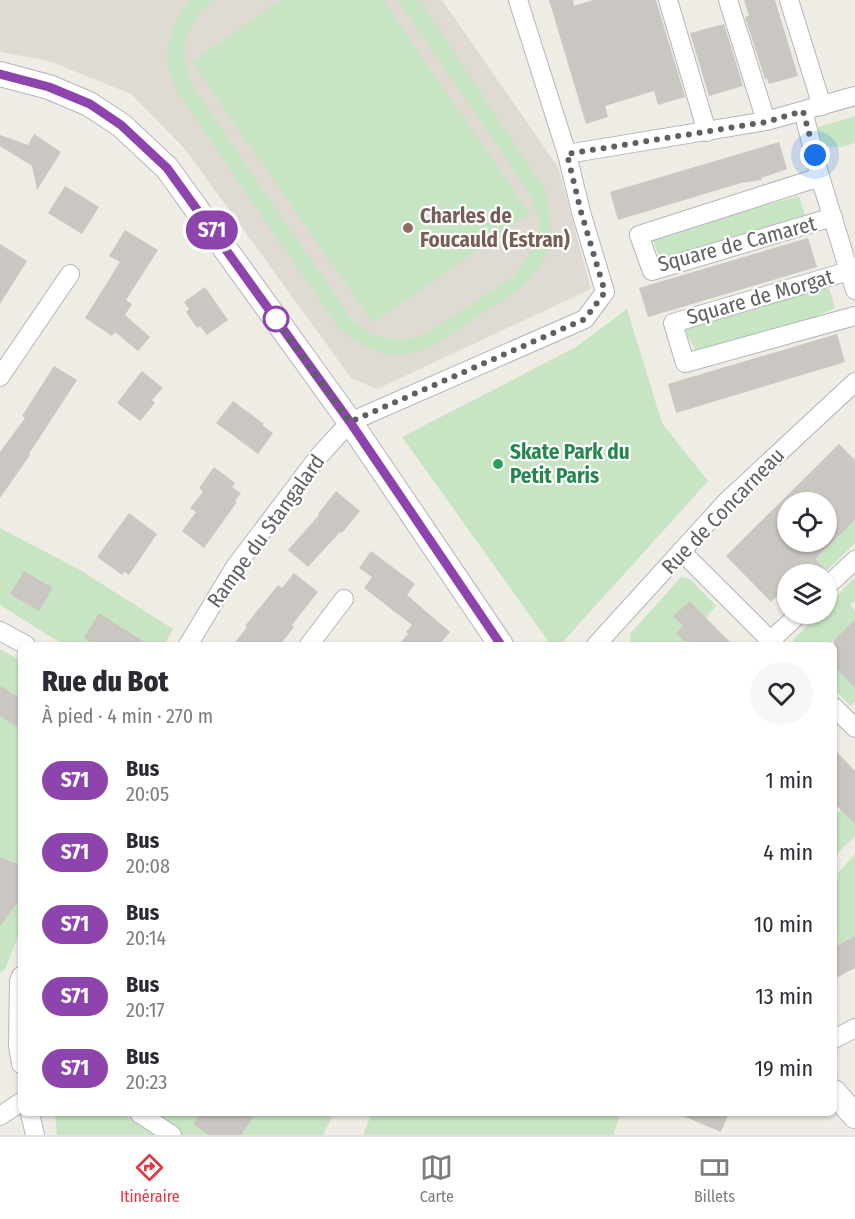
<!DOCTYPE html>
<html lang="fr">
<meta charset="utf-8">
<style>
body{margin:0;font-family:"Fira Sans Condensed",sans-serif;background:#f7f7f7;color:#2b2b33;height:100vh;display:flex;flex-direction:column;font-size:22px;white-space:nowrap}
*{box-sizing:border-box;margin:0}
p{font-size:20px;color:#7c7c81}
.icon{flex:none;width:33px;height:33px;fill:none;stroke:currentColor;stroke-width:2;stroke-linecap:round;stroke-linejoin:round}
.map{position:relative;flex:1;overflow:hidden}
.drawer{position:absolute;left:18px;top:642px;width:819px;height:474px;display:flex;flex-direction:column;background:#fff;border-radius:9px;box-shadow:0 2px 4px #0004}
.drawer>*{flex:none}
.badge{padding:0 12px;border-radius:20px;font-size:21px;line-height:39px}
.fabs{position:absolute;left:777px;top:492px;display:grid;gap:12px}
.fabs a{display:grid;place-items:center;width:60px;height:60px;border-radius:50%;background:#fff;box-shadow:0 2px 4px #0004;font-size:30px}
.you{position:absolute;width:30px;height:30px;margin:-15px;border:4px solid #fff;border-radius:50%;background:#1a73e8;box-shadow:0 0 0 9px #1a73e833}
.map>.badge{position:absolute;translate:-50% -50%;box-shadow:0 0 0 3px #fff}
.round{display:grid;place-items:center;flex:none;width:63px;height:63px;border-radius:32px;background:#f7f7f7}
.overview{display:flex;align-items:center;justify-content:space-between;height:102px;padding:0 24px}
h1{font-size:28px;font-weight:800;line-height:45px}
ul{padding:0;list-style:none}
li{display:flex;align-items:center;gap:18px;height:72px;padding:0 24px}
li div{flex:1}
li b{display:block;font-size:22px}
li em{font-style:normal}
li .badge{min-width:66px;font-weight:700;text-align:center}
.menu{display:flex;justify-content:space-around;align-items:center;height:84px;border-top:2px solid #e1e1e2;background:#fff;font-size:16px;color:#7c7c81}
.menu a{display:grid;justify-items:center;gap:3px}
.menu .on{color:#e4363f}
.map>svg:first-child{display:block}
</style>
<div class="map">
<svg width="855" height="1135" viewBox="0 0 855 1135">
<rect width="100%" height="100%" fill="#efebe5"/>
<!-- education -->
<path fill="#dfdad3" d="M0,0H442L558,167L591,289L377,389L351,378L185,149L131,94L49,61L0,52Z"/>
<!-- green -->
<g fill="#c7e5c2">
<path d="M189,0H214C197,12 181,38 185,60C186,69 190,79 193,87L352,320L372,335L399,340L422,336L516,275L532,250L539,224L533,199L398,0H420L546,191C550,211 554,234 546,254C540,267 529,281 518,290C510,298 497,304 487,310C462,326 433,352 403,355C378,358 355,342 338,327L178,93C175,84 169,75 168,66C164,42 176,19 189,0Z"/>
<path d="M281,0H383L530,214L373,323L192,62Z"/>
<path d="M855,116V143L842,147L821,146L816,128Z"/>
<path d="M799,196L805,215L660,259L651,236Z"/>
<path d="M828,285L835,308L813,318L698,354L681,325Z"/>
<path d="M627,309L662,423L708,481L560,645H551L402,437L576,347Z"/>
<path d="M832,498L855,522V543L826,571L801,547L807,542L820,555L839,536Z"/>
<path d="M0,528L80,570L173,629L164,645H64L0,605Z"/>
<path d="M681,577L690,579L716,606L706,618L690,601L674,616L683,626L676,633L702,645H631L630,634Z"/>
<path d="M855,577V600L850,605L855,611V653L838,636L829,645H793V640L819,614H826L827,606Z"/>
<path d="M0,649L21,661V865L8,859L0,877Z"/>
<path d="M834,666L855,687V702L851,706L834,689Z"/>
<path d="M853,800L855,802V836L837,854L834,851V816Z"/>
<path d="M855,854V936L834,946V877Z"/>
<path d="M0,889L21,899V929L5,969L0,973Z"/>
<path d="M55,1113H121L151,1132L152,1113H334L323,1135H57Z"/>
<path d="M372,1113H621L613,1135H363Z"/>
</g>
<!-- building -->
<g fill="#cac6c1" fill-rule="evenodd">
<path d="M549,0H573L574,6L593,0H656L685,97L658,105L654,91L605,106L608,117L586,124Z"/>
<path d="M744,0H775L798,76L769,84L767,79H765L745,17L749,16Z"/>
<path d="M724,24L743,86L709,96L690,33Z"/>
<path d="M34,134L61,152L37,190L32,166L0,146V135L28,145Z"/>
<path d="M779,142L787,169L761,178L762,180L741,183L618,220L610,192Z"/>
<path d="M65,186L99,207L82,234L48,213Z"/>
<path d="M125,230L158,250L126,300L132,304L125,315L150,337L138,351L115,332L112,336L85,318L120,262L109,256Z"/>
<path d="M808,238L817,267L648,317L639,288Z"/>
<path d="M0,244L27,261L0,304Z"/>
<path d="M205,287L228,320L207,335L200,326L197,328L186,312L189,309L184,302Z"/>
<path d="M837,334L845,362L676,413L668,384Z"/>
<path d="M54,366L77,380L29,454L30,455L0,498V452L25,418L22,416Z"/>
<path d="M142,371L163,388L152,400L155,403L140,421L117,403Z"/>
<path d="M233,401L264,424L262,425L273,433L258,454L216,423Z"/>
<path d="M839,444L855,460V520L815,559L827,571L823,574H788V586L771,602L726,556ZM788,502H826V542H788Z"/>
<path d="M214,467L235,483L232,487L241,493L235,501L237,502L204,548L182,531L196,512L190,508L203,492L199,488Z"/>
<path d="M336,491L360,511L342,533L340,532L308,567L288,550L319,515L318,514Z"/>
<path d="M129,513L157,534L129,575L124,572L122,575L97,557Z"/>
<path d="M371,551L415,584L407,595L450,632L439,645H398L408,634L406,632L412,625L364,588L372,577L359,568Z"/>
<path d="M24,571L53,588L39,611L10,594Z"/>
<path d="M294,573L318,592L292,625L294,627L280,645H233L247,627L245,626L278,585L282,588Z"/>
<path d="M690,601L706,618L733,645H688L676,633L683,626L673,616Z"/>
<path d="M99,613L149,645H95L84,638Z"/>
<path d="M855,620V688L834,666V640Z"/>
<path d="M0,686L21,699V729L0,716Z"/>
<path d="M834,749L855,771V824L834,803Z"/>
<path d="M0,857L21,865V898L0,926Z"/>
<path d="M855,936V968L834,979V947Z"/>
<path d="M201,1113H256L241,1135H209L193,1124Z"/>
<path d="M676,1113H729L721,1132Z"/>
</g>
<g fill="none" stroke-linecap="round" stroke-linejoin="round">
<defs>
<g id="minor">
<path d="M668,0L707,132"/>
<path d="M728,0L766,121"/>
<path d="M789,0L822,106"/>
<path d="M803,111L820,177L855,290"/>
<path d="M567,154L766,121L855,96"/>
<path d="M820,177L639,235L652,271L833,217"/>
<path d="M849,271L673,323L685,363L855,316"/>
<path d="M0,377L70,274"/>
<path d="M681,551L775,645"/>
<path d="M826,587L855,560"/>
<path d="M0,631L26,645"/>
<path d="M771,640L799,614"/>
<path d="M188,645L235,567L319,456L350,422L585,319L605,292L581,212L567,154L518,0"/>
<path d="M309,645L344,599"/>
<path d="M596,645L726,502L855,382"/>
<path d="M834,707L855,728"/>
<path d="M21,976L19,981L18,1045L21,1064"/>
<path d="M834,1039L855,1028"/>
<path d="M30,1113L35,1135"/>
<path d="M139,1113L172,1135"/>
<path d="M0,1116L21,1102"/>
</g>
<g id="tertiary">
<path d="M0,74L49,87L89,104L121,125L167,168L350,422L501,645"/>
<path d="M834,1092L855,1116"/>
</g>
</defs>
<!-- minor casing -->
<use href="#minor" stroke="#b2b6b9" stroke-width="20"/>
<!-- tertiary casing -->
<use href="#tertiary" stroke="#b2b6b9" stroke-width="26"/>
<!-- minor -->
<use href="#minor" stroke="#fff" stroke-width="18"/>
<!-- tertiary -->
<use href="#tertiary" stroke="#fff" stroke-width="24"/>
</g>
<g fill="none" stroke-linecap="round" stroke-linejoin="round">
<defs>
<path id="line" d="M0,74L49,87L90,104L121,125L167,168L350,422L501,645"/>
</defs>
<!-- line casing -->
<use href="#line" stroke="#fff" stroke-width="14"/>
<!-- line -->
<use href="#line" stroke="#8e44ad" stroke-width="9"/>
<!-- walk -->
<path stroke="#5d6165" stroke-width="6" stroke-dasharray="0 10.8" d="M276,319L270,312L350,422L585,319L605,292L581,212L567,154L766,122L803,111L815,155"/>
</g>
<!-- markers -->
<circle fill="#8d6e63" stroke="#fff" stroke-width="2" cx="408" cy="228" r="6"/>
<circle fill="#fff" stroke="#8e44ad" stroke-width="3" cx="276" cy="319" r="12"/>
<circle fill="#2e9e5b" stroke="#fff" stroke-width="2" cx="498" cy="464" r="6"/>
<g text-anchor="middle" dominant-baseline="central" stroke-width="4.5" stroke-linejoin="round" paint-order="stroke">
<!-- education labels -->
<g font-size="21" font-weight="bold" fill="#785e54" stroke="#fff" text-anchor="start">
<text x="420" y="216">Charles de<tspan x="420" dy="24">Foucauld (Estran)</tspan></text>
</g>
<!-- street labels -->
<g font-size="21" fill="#5d6165" stroke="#fff">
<text transform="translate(737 244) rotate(-15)">Square de Camaret</text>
<text transform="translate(760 297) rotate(-16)">Square de Morgat</text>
<text transform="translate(723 511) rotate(-46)">Rue de Concarneau</text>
<text transform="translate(266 531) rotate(-54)">Rampe du Stangalard</text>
</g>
<!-- leisure labels -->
<g font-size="21" font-weight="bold" fill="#27864d" stroke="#fff" text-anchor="start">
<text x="510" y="452">Skate Park du<tspan x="510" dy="24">Petit Paris</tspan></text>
</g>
</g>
</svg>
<div class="fabs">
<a><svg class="icon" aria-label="locate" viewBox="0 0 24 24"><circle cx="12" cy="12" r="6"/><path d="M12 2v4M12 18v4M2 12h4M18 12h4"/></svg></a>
<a><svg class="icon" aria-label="layers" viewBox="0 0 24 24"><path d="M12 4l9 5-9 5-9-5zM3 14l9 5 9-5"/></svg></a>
</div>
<div class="you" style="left:815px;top:155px"></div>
<b class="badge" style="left:212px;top:230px;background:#8e44ad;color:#fff">S71</b>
<section class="drawer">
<div class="overview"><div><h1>Rue du Bot</h1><p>À pied · 4 min · 270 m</p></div><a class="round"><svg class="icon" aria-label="heart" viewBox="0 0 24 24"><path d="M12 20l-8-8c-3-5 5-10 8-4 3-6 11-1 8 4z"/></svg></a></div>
<ul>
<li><span class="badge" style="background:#8e44ad;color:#fff">S71</span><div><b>Bus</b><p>20:05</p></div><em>1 min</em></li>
<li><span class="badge" style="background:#8e44ad;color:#fff">S71</span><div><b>Bus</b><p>20:08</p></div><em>4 min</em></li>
<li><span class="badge" style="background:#8e44ad;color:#fff">S71</span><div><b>Bus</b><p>20:14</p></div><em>10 min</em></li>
<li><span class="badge" style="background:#8e44ad;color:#fff">S71</span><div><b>Bus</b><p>20:17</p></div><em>13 min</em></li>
<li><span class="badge" style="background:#8e44ad;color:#fff">S71</span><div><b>Bus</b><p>20:23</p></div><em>19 min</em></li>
</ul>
</section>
</div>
<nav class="menu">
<a class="on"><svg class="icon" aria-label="directions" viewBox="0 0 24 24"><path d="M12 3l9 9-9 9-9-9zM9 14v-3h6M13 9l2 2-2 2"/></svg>Itinéraire</a>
<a><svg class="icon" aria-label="map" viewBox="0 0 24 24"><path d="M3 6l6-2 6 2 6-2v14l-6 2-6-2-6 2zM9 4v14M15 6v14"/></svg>Carte</a>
<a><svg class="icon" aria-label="tickets" viewBox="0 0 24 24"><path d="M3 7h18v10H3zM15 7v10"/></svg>Billets</a>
</nav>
